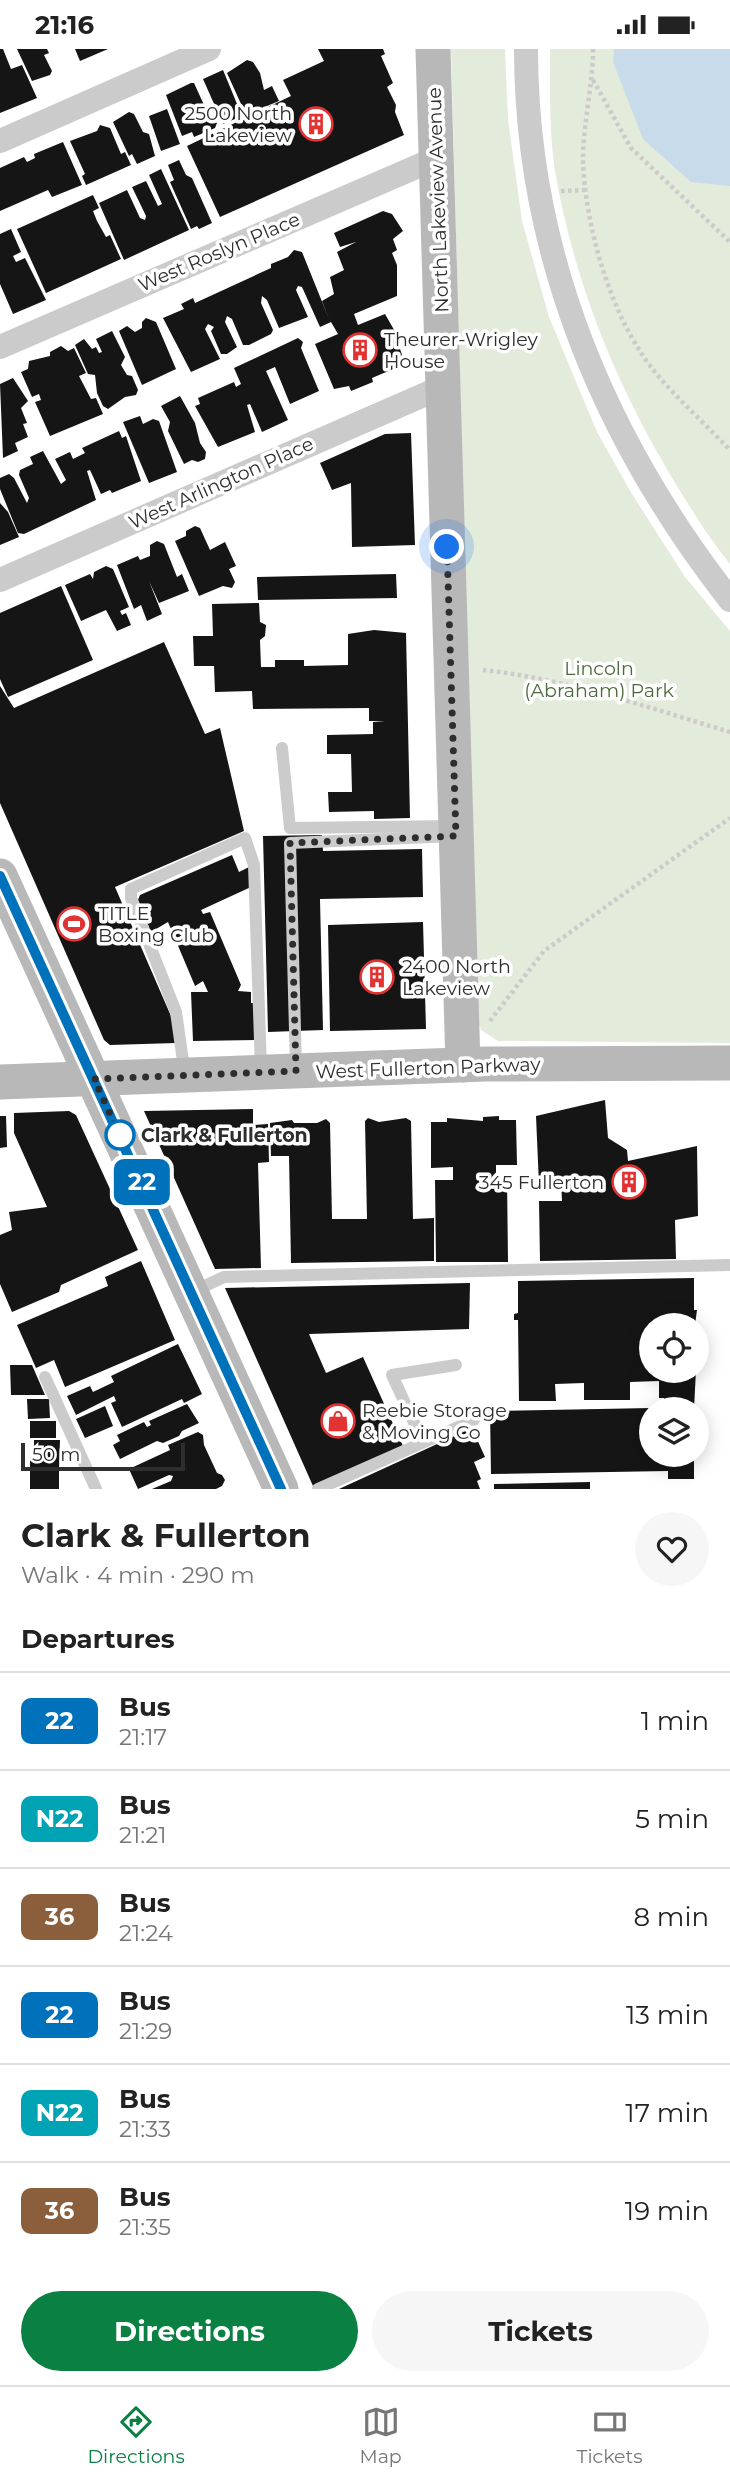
<!DOCTYPE html>
<meta charset="utf-8">
<style>
body{margin:0;font-family:Montserrat,sans-serif;background:#f6f6f6;color:#222;height:100vh;display:flex;flex-direction:column;font-size:26px;white-space:nowrap}
*{box-sizing:border-box;margin:0}
p{font-size:23px;color:#767676}
.icon{flex:none;width:38px;height:38px;fill:none;stroke:currentColor;stroke-width:2;stroke-linecap:round;stroke-linejoin:round}
.map{position:relative;height:1440px;overflow:hidden}
.panel{display:flex;flex-direction:column;background:#fff;flex:1}
.panel>*{flex:none}
.badge{padding:0 14px;border-radius:10px;font-size:24px;line-height:46px}
.tools{position:absolute;left:639px;top:1264px;display:grid;gap:14px}
.tools a{display:grid;place-items:center;width:70px;height:70px;border-radius:50%;background:#fff;box-shadow:0 4px 18px #0003;font-size:35px}
.scale{position:absolute;left:21px;bottom:18px;width:164px;box-sizing:border-box;padding-left:7px;border:4px solid #2e2e2e;border-top:0;font-size:19px;line-height:24px;white-space:nowrap;color:#2e2e2e;-webkit-text-stroke:5px #fff;paint-order:stroke}
.you{position:absolute;width:35px;height:35px;margin:-18px;border:5px solid #fff;border-radius:50%;background:#1a73e8;box-shadow:0 0 0 10px #1a73e833}
.map>.badge{position:absolute;translate:-50% -50%;box-shadow:0 0 0 4px #fff}
h2{padding:0 21px;font-size:26px;line-height:63px}
.round{display:grid;place-items:center;flex:none;width:74px;height:74px;border-radius:37px;background:#f6f6f6}
.overview{display:flex;align-items:center;justify-content:space-between;height:119px;padding:0 21px}
h1{font-size:33px;font-weight:700;line-height:52px}
.button{display:flex;gap:14px;margin-top:auto;padding:14px 21px}
.button a{flex:1;height:80px;border-radius:42px;background:#0b8043;color:#fff;font-size:28px;font-weight:700;line-height:80px;text-align:center}
.button a+a{background:#f6f6f6;color:#222}
ul{padding:0;list-style:none}
li{display:flex;align-items:center;gap:21px;height:98px;padding:0 21px;border-top:2px solid #e0e0e0}
li div{flex:1}
li b{display:block;font-size:26px}
li em{font-style:normal}
li .badge{min-width:77px;font-weight:700;text-align:center}
.status{display:flex;justify-content:space-between;align-items:center;height:49px;padding:0 35px;background:#fff;direction:ltr}
.status svg{height:19px;fill:currentColor}
.dock{display:flex;justify-content:space-around;align-items:center;height:98px;border-top:2px solid #e0e0e0;background:#fff;font-size:19px;color:#767676}
.dock a{display:grid;justify-items:center;gap:4px}
.dock .active{color:#0b8043}
.map>svg:first-child{display:block}
</style>
<div class="status"><b>21:16</b><svg viewBox="0 0 49 12"><path d="M0 12V9h3v3zM5 12V6h3v6zM10 12V3h3v9zM15 12V0h3v12zM26 1h20v11H26zM47 4h2v5h-2z"/></svg></div>
<div class="map">
<svg width="730" height="1440" viewBox="0 0 730 1440">
<rect width="100%" height="100%" fill="#fff"/>
<!-- green -->
<g fill="#e3ebdb">
<path d="M451,0H505L508,70L522,172L549,268L597,383L632,445L685,528L730,582V994L498,992L481,981L477,969Z"/>
<path d="M550,0H730V515C708,488 689,457 671,427C614,331 574,232 555,122C549,82 550,40 550,0Z"/>
</g>
<!-- water -->
<path fill="#c8dbeb" d="M614,0H730V137L691,133L643,90L613,13Z"/>
<!-- building -->
<g fill="#151515">
<path d="M0,0H3L11,20L22,16L37,49L0,64Z"/>
<path d="M17,0H47L49,4L44,6L52,22L50,26L32,32Z"/>
<path d="M75,0H108L80,12Z"/>
<path d="M318,0H383L385,5L381,7L393,34L387,38L396,56L395,63L404,86L220,168L187,97L291,47L283,31L324,12Z"/>
<path d="M247,11L253,13L260,24L264,41L272,37L279,52L246,66L227,24Z"/>
<path d="M223,21L242,67L223,75L203,30Z"/>
<path d="M191,34H194L209,67L217,74L215,79L194,88L192,83L182,87L166,46Z"/>
<path d="M167,60L180,95L161,102L149,67Z"/>
<path d="M129,63L134,65L143,83L149,85L155,107L137,115L132,105L129,107L113,73Z"/>
<path d="M100,76L110,79L121,105L125,103L131,116L86,136L82,127L85,125L70,92L97,82Z"/>
<path d="M63,93L82,136L52,148L48,141L0,162V119L24,108L27,113L35,109L34,105Z"/>
<path d="M179,111L186,126L192,129L212,174L199,180L197,177L191,180L170,133L174,131L168,116Z"/>
<path d="M161,120L189,181L124,211L99,154L127,141L140,169L145,171L146,167L132,138L146,132L158,157L162,155L149,126Z"/>
<path d="M93,146L99,159L93,162L97,172L106,188L110,186L121,210L46,244L17,180Z"/>
<path d="M383,162L392,165L403,182L393,190L397,201L392,204L397,216V247L354,265L358,276L385,265L401,293L398,294L405,315L372,329L373,333L351,342L349,337L334,340L315,295L338,285L331,273L320,278L302,238L298,237L296,241L308,268L279,279L267,251L262,247L261,254L273,281L271,285L249,296H243L232,270L227,267L225,273L237,298L227,305H221L211,282L214,278L208,275L205,280L220,310L191,323L163,269L184,260L181,255L193,249L195,254L271,219V215L288,208L294,201L302,203L329,270L322,252L334,245L330,228L344,221L337,203L356,193L340,198L334,184Z"/>
<path d="M11,180L21,203L13,207L16,213L25,209L46,251L13,265L0,235V185Z"/>
<path d="M146,269L156,273L176,320L142,336L119,282L127,277L135,283L142,279V273Z"/>
<path d="M112,282L125,308L121,316L127,326L132,327L138,341L136,346L125,348L108,360L103,357L97,344L95,326L88,325L75,296L84,290L92,300L96,298L99,304L102,303L96,290Z"/>
<path d="M298,289L303,293L301,299L319,342L290,355L275,318L266,322L288,371L262,383L250,355L247,356L255,383L218,398L195,357L200,355L198,349L234,333L236,338L241,335L234,319Z"/>
<path d="M61,297L68,302L74,299L86,324L79,327L91,350L96,349L103,365L50,387L35,353L41,351L39,345L32,348L21,323L28,320L29,312L50,307V303Z"/>
<path d="M13,329L28,352L21,359L27,374L23,375L28,388L15,394L18,402L3,409L0,335Z"/>
<path d="M180,347L195,374L200,394L206,403L205,410L198,413L192,411L184,415L168,382L170,373L161,357Z"/>
<path d="M140,367L143,375L153,370L159,372L177,423L149,434L123,373Z"/>
<path d="M119,382L122,389L126,387L141,432L112,444L110,441L101,445L90,421L87,422L96,451L24,485L18,484L0,440V429L9,425L14,429L27,454L29,449L19,426L20,421L33,415L30,408L43,402L61,435L66,431L55,410L70,403L73,410L85,404L82,399Z"/>
<path d="M411,384L415,496L352,498L351,434L332,441L320,414L385,385Z"/>
<path d="M0,454L8,463L19,488L0,496Z"/>
<path d="M195,477L200,479L210,501L225,493L236,517L229,520L235,533L232,539L223,537L199,547L175,492L186,487V482Z"/>
<path d="M157,492L164,495L177,528L182,525L189,542L159,554L149,532L162,565L147,572L141,556L134,560L117,516L138,507L140,511L150,507V496Z"/>
<path d="M106,517L113,520L129,558L120,562L122,566L126,564L131,576L117,582L106,561L81,572L65,536L90,525L93,530L94,523Z"/>
<path d="M396,525L397,549L258,551L257,528Z"/>
<path d="M61,537L93,611L8,648L0,630V564Z"/>
<path d="M259,554L260,573L266,576L265,587L260,591L261,618H275V611H304V617L348,616V585L374,581L406,584L410,769L374,770V762L329,763L328,743H352L351,705H327V686L373,685V673L385,672H369V659L253,660L252,642L215,643L214,617H194L193,587H213L212,555Z"/>
<path d="M164,593L205,685L220,679L244,782L115,838L174,974L176,994L110,996L104,991L0,754V637L14,659Z"/>
<path d="M322,786L323,802L422,800L423,848L320,850L323,981L268,983L263,787Z"/>
<path d="M232,806L239,823L249,818L251,838L201,861L203,865L210,863L241,936L238,942L251,943V954H256V991L193,992L191,943H208L203,932L195,937L168,873L151,883L138,851L140,846Z"/>
<path d="M423,873L426,980L330,982L328,876Z"/>
<path d="M605,1051L608,1089L627,1101L628,1112L697,1097L698,1167L675,1171L676,1210L540,1212L539,1152H562L561,1131L539,1136L536,1067Z"/>
<path d="M253,1060V1076L268,1075L269,1113L258,1114L261,1219L215,1220L144,1062Z"/>
<path d="M69,1062L76,1066L138,1201L61,1236L59,1243L12,1263L0,1235V1186L12,1181L9,1163L47,1158L14,1084V1064Z"/>
<path d="M0,1067H6L7,1098L0,1099Z"/>
<path d="M499,1067V1071H516L517,1116H496V1130L507,1129L508,1213H436L435,1131H453V1118L431,1119V1073H447V1069L483,1072V1068Z"/>
<path d="M368,1069L379,1073L406,1069L411,1072L413,1170L434,1169V1212L291,1214L289,1107H271L270,1074L292,1071L294,1074H317L326,1070L330,1074L332,1170H367L365,1072Z"/>
<path d="M141,1212L175,1291L65,1338L54,1311L36,1319L17,1276L108,1237L105,1228Z"/>
<path d="M694,1229V1261H697L695,1276H651V1321H696L694,1360H665L664,1349H659V1332L630,1333V1351H584V1334L555,1335L556,1352H519L518,1271H514V1265L518,1264V1232Z"/>
<path d="M470,1234L469,1280L309,1285L326,1324L363,1308L403,1397L313,1437L225,1239Z"/>
<path d="M178,1295L202,1345L184,1354L182,1350L122,1378L111,1354L116,1352L114,1347L76,1366L67,1347L90,1337L93,1343L114,1333L111,1327Z"/>
<path d="M10,1316H32L45,1346H11Z"/>
<path d="M27,1350H49L50,1369L28,1370Z"/>
<path d="M187,1355L199,1374L182,1382L179,1387L163,1394L157,1392L120,1410L113,1396L120,1392L117,1386L144,1373L147,1378L151,1376L149,1372Z"/>
<path d="M105,1357L113,1377L85,1389L76,1370Z"/>
<path d="M651,1359V1405H694V1430H668V1422L491,1425L490,1362Z"/>
<rect x="30" y="1372" width="26" height="17"/>
<path d="M472,1379L485,1408L474,1413L481,1430L477,1432L480,1440H339Z"/>
<path d="M198,1383L203,1386L204,1396L217,1424L222,1426L225,1431L222,1437L216,1440H152L171,1432L173,1427L169,1426L138,1440L129,1420L170,1401L168,1396Z"/>
<path d="M34,1391H60L59,1419H30V1410L34,1411Z"/>
<rect x="30" y="1421" width="29" height="19"/>
<path d="M590,1433V1440H494V1435Z"/>
</g>
<g fill="none" stroke-linecap="round" stroke-linejoin="round">
<!-- path -->
<g stroke="#cbcbcb" stroke-width="4.5" stroke-dasharray="3.5 3.5" stroke-linecap="butt">
<path d="M593,0C593,37 583,74 583,111C585,180 613,276 660,329C682,354 707,377 730,401"/>
<path d="M593,31L631,99L730,193"/>
<path d="M561,142L585,141"/>
<path d="M483,621C568,630 649,659 730,683"/>
<path d="M490,972L544,902L730,769"/>
</g>
<!-- service -->
<g stroke="#cbcbcb" stroke-width="12">
<path d="M282,699L290,779L455,777"/>
<path d="M296,1019L290,794L454,787"/>
<path d="M185,1026L176,963L131,849V840L245,789L254,816L261,1020"/>
<path d="M192,1243L224,1228L730,1216"/>
<path d="M45,1328L96,1440"/>
<path d="M423,1393L392,1326L456,1316"/>
<path d="M318,1440L474,1371"/>
</g>
<!-- minor -->
<g stroke="#cbcbcb" stroke-width="24">
<path d="M526,0C526,205 605,391 730,551"/>
<path d="M0,92L209,0"/>
<path d="M0,298L437,109"/>
<path d="M0,531L442,338"/>
</g>
<!-- secondary -->
<g stroke="#b8b8b8" stroke-width="35">
<path d="M433,0L463,1016"/>
<path d="M0,827L281,1440"/>
<path d="M0,1033L486,1015L730,1014"/>
</g>
</g>
<g fill="none" stroke-linecap="round" stroke-linejoin="round">
<defs>
<path id="line" d="M0,827L281,1440"/>
</defs>
<!-- line casing -->
<use href="#line" stroke="#fff" stroke-width="16"/>
<!-- line -->
<use href="#line" stroke="#0072bc" stroke-width="10"/>
<!-- walk -->
<path stroke="#2e2e2e" stroke-width="7" stroke-dasharray="0 12.6" d="M120,1086L94,1030L296,1022L290,794L456,787L447,498"/>
</g>
<!-- icons -->
<defs>
<symbol id="building-ring" viewBox="-11 -11 22 22"><circle r="9.5" fill="#fff" stroke="#e23232" stroke-width="1.5"/><path d="M-4-6H4V6H1V3H-1V6H-4ZM-2.5-4.3h1.7v1.8h-1.7ZM.8-4.3h1.7v1.8H.8ZM-2.5-1h1.7V.8h-1.7ZM.8-1h1.7V.8H.8Z" fill="#e23232"/></symbol>
<symbol id="stadium-ring" viewBox="-11 -11 22 22"><circle r="9.5" fill="#fff" stroke="#e23232" stroke-width="1.5"/><path d="M0-5a6.5 5 0 1 0 0 10a6.5 5 0 1 0 0-10ZM-3.5-1.8h7v3.6h-7Z" fill="#e23232"/></symbol>
<symbol id="shop-ring" viewBox="-11 -11 22 22"><circle r="9.5" fill="#fff" stroke="#e23232" stroke-width="1.5"/><path d="M-5-2.5h2.3a2.7 3.5 0 0 1 5.4 0H5L5.5 6h-11ZM-1.5-2.5h3a1.5 2.3 0 0 0-3 0Z" fill="#e23232"/></symbol>
</defs>
<g fill-rule="evenodd">
<use href="#building-ring" x="297" y="56" width="38" height="38"/>
<use href="#building-ring" x="341" y="282" width="38" height="38"/>
<use href="#stadium-ring" x="55" y="856" width="38" height="38"/>
<use href="#building-ring" x="358" y="909" width="38" height="38"/>
<use href="#building-ring" x="610" y="1114" width="38" height="38"/>
<use href="#shop-ring" x="319" y="1353" width="38" height="38"/>
</g>
<!-- markers -->
<circle fill="#fff" stroke="#0072bc" stroke-width="3.5" cx="120" cy="1086" r="14"/>
<g text-anchor="middle" dominant-baseline="central" stroke-width="7" stroke-linejoin="round" paint-order="stroke">
<!-- poi labels -->
<g font-size="19" fill="#2e2e2e" stroke="#fff" text-anchor="start">
<text x="292" y="64" text-anchor="end">2500 North<tspan x="292" dy="22">Lakeview</tspan></text>
<text x="384" y="290">Theurer-Wrigley<tspan x="384" dy="22">House</tspan></text>
<text x="98" y="864">TITLE<tspan x="98" dy="22">Boxing Club</tspan></text>
<text x="402" y="917">2400 North<tspan x="402" dy="22">Lakeview</tspan></text>
<text x="604" y="1133" text-anchor="end">345 Fullerton</text>
<text x="362" y="1361">Reebie Storage<tspan x="362" dy="22">&amp; Moving Co</tspan></text>
</g>
<!-- street labels -->
<g font-size="19" fill="#2e2e2e" stroke="#fff">
<text transform="translate(438 151) rotate(-92)">North Lakeview Avenue</text>
<text transform="translate(219 203) rotate(-23)">West Roslyn Place</text>
<text transform="translate(221 434) rotate(-24)">West Arlington Place</text>
<text transform="translate(428 1019) rotate(-2)">West Fullerton Parkway</text>
</g>
<!-- park labels -->
<g font-size="19" fill="#4e693c" stroke="#fff">
<text x="599" y="619">Lincoln<tspan x="599" dy="22">(Abraham) Park</tspan></text>
</g>
<!-- stop labels -->
<g font-size="19" font-weight="bold" fill="#2e2e2e" stroke="#fff" text-anchor="start">
<text x="141" y="1086">Clark &amp; Fullerton</text>
</g>
</g>
</svg>
<div class="tools">
<a><svg class="icon" aria-label="locate" viewBox="0 0 24 24"><circle cx="12" cy="12" r="6"/><path d="M12 2v4M12 18v4M2 12h4M18 12h4"/></svg></a>
<a><svg class="icon" aria-label="layers" viewBox="0 0 24 24"><path d="M12 4l9 5-9 5-9-5zM3 14l9 5 9-5"/></svg></a>
</div>
<div class="scale">50 m</div>
<div class="you" style="left:447px;top:498px"></div>
<b class="badge" style="left:142px;top:1133px;background:#0072bc;color:#fff">22</b>
</div>
<section class="panel">
<div class="overview"><div><h1>Clark &amp; Fullerton</h1><p>Walk · 4 min · 290 m</p></div><a class="round"><svg class="icon" aria-label="heart" viewBox="0 0 24 24"><path d="M12 20l-8-8c-3-5 5-10 8-4 3-6 11-1 8 4z"/></svg></a></div>
<h2>Departures</h2>
<ul>
<li><span class="badge" style="background:#0072bc;color:#fff">22</span><div><b>Bus</b><p>21:17</p></div><em>1 min</em></li>
<li><span class="badge" style="background:#00a3b4;color:#fff">N22</span><div><b>Bus</b><p>21:21</p></div><em>5 min</em></li>
<li><span class="badge" style="background:#8b5e3c;color:#fff">36</span><div><b>Bus</b><p>21:24</p></div><em>8 min</em></li>
<li><span class="badge" style="background:#0072bc;color:#fff">22</span><div><b>Bus</b><p>21:29</p></div><em>13 min</em></li>
<li><span class="badge" style="background:#00a3b4;color:#fff">N22</span><div><b>Bus</b><p>21:33</p></div><em>17 min</em></li>
<li><span class="badge" style="background:#8b5e3c;color:#fff">36</span><div><b>Bus</b><p>21:35</p></div><em>19 min</em></li>
</ul>
<div class="button"><a>Directions</a><a>Tickets</a></div>
</section>
<nav class="dock">
<a class="active"><svg class="icon" aria-label="directions" viewBox="0 0 24 24"><path d="M12 3l9 9-9 9-9-9zM9 14v-3h6M13 9l2 2-2 2"/></svg>Directions</a>
<a><svg class="icon" aria-label="map" viewBox="0 0 24 24"><path d="M3 6l6-2 6 2 6-2v14l-6 2-6-2-6 2zM9 4v14M15 6v14"/></svg>Map</a>
<a><svg class="icon" aria-label="tickets" viewBox="0 0 24 24"><path d="M3 7h18v10H3zM15 7v10"/></svg>Tickets</a>
</nav>
